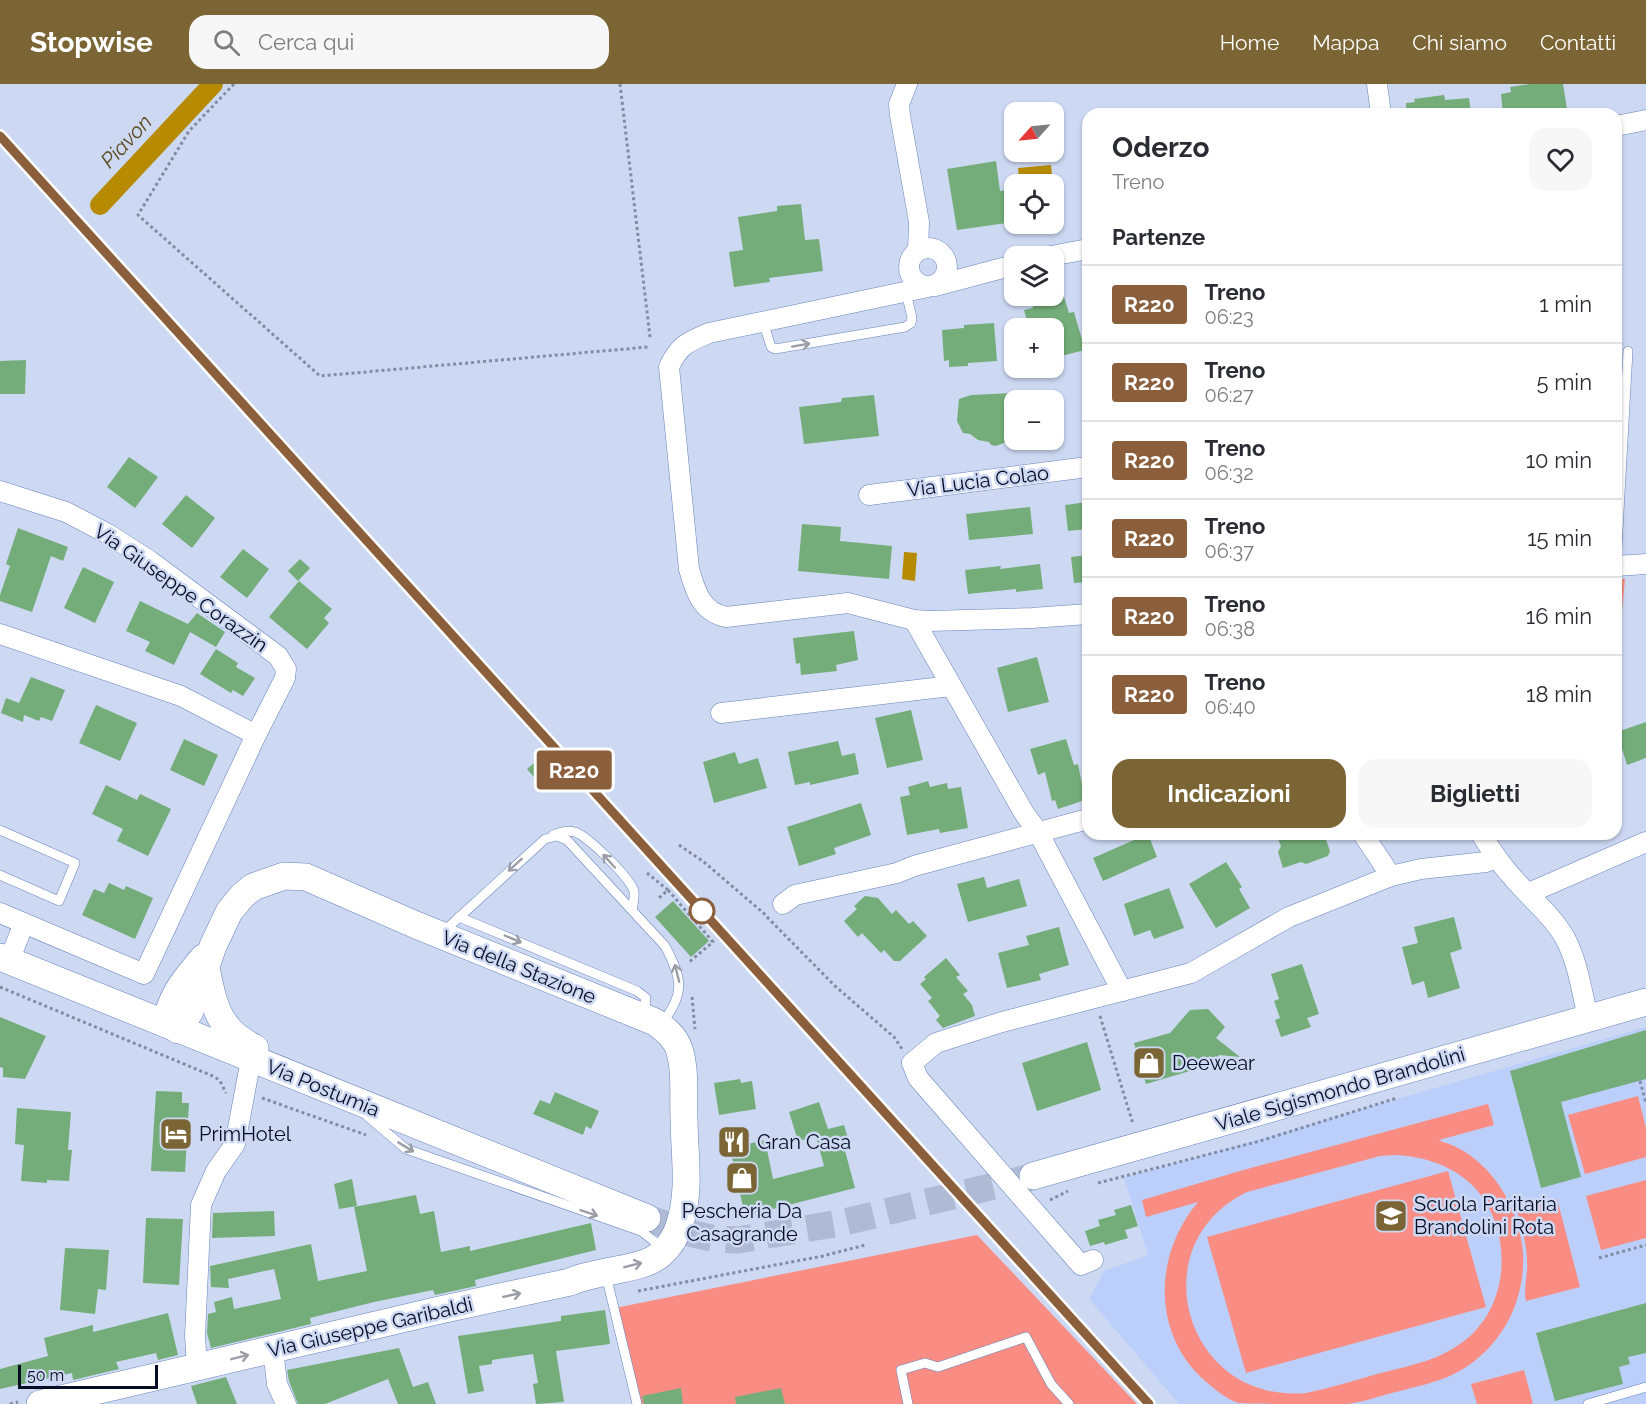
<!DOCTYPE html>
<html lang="it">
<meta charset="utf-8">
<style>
body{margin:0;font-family:Raleway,sans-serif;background:#f7f7f7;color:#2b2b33;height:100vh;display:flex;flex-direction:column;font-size:22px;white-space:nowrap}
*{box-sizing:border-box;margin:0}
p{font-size:20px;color:#7c7c81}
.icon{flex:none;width:33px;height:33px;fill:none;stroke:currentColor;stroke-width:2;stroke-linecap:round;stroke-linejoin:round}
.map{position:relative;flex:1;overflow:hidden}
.panel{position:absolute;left:1082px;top:24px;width:540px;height:732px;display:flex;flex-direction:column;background:#fff;border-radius:18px;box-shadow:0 2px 4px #0004}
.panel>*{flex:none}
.badge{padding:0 12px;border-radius:4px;font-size:21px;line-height:39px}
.needle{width:39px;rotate:243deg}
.controls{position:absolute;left:1004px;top:18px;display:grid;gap:12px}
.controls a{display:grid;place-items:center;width:60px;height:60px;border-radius:12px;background:#fff;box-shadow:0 2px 4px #0004;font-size:30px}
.scale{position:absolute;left:18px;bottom:15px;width:140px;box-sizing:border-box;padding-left:6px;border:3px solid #060d23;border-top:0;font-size:16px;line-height:21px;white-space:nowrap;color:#060d23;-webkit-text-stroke:4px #cdd9f3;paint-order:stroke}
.map>.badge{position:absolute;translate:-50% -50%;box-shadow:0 0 0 3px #fff}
h2{padding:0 30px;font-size:22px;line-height:54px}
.round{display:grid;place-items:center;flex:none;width:63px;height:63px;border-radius:18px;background:#f7f7f7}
.headline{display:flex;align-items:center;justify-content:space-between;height:102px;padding:0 30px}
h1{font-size:28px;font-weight:700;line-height:45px}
.cta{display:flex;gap:12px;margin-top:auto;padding:12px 30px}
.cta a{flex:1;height:69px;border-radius:18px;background:#7b6535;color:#fff;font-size:24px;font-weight:700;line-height:69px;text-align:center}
.cta a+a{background:#f7f7f7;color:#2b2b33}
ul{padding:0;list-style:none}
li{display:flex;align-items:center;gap:18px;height:78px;padding:0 30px;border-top:2px solid #e1e1e2}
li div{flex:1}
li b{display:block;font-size:22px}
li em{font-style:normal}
li .badge{min-width:66px;font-weight:700;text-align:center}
header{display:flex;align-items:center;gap:36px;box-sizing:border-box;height:84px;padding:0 30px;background:#7b6535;color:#fff}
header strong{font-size:28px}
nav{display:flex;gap:33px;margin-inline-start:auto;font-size:21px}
.search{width:420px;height:54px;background:#f7f7f7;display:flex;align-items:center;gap:15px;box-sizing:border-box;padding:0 21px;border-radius:18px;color:#7c7c81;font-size:22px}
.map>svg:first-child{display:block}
</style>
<header>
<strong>Stopwise</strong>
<div class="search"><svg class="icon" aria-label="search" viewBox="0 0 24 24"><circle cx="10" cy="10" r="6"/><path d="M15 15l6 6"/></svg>Cerca qui</div>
<nav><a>Home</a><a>Mappa</a><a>Chi siamo</a><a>Contatti</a></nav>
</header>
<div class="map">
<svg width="1646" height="1320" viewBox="0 0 1646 1320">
<rect width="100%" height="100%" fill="#cdd9f3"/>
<!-- built -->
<path fill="#bccffa" d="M1646,943V1320H1179L1089,1215L1104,1187L1148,1171L1124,1094Z"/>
<!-- green -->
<g fill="#f98d83" fill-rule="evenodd">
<path d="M1616,495H1625L1616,591Z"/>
<path d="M1638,1012L1646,1044V1073L1585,1090L1568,1031Z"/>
<path d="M1488,1020L1494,1041L1439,1056C1444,1059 1451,1060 1456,1063C1495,1082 1520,1127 1523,1169C1526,1220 1498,1269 1452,1291C1435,1299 1414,1303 1396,1308C1380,1312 1363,1318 1348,1320C1331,1320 1314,1320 1298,1320C1282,1320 1253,1320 1239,1319C1227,1316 1215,1305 1205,1297C1151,1249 1154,1170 1198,1118L1146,1133L1142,1116L1240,1087ZM1397,1071C1426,1073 1454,1082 1475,1104C1512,1145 1511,1216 1469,1253C1443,1276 1409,1282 1377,1290C1353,1297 1330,1304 1306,1309C1185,1320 1139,1160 1247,1108L1380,1072Z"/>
<path d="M1448,1087L1486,1223L1246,1289L1207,1153Z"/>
<path d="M1646,1096V1154L1601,1166L1586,1112Z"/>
<path d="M1557,1115L1580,1203L1526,1217C1523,1205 1528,1191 1527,1178C1527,1160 1521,1143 1517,1126Z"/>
<path d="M977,1151L1137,1320H635L615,1224Z"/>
<path d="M1524,1286L1533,1320H1477L1471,1300Z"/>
</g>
<!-- water -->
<g fill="#b68b02">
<path d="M1051,81L1052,91L1019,95L1018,84Z"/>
<path d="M904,468L917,469L915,497L902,495Z"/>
</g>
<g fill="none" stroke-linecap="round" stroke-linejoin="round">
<!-- canal -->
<path stroke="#b68b02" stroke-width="20" d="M100,121L213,0"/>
</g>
<!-- building -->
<g fill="#74ad79">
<path d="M1530,0H1563L1567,25L1535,30H1503L1501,10L1511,8L1510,3Z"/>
<path d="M1444,11L1445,16L1469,14L1471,30H1406V19L1415,18L1414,15Z"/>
<path d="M996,77L1000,107L1014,105V138L957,146L947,85Z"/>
<path d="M801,120L805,156L819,155L823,187L769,194L770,198L734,203L729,168L743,166L738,133L777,127V122Z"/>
<path d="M1062,206L1069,229L1074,228L1085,266L1053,274V244H1029L1024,226L1033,224L1031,215L1053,212V209Z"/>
<path d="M994,239L997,277L968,279V282L949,283V276L944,277L942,246L964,244V241Z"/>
<path d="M26,276L25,310H0V277Z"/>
<path d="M1014,309V358H1006L996,362L991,361L989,358L978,356L970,350L963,349L957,337L959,315L971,311Z"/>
<path d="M874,311L879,352L804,360L799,323L841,318L842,314Z"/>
<path d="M129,373L158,393L135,424L107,403Z"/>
<path d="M186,411L215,434L192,464L162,440Z"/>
<path d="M1088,418V445L1068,447L1065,421Z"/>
<path d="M1030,423L1033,450L969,456L966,430Z"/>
<path d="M802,440L841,443L840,457L892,462L889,495L798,487Z"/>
<path d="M18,444L68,463L63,477L51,472L32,528L0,517V511L10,482L6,480Z"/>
<path d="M243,465L269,485L247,514L220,493Z"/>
<path d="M1088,471V498L1074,499L1071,473Z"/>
<path d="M300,475L310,484L298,497L288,487Z"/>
<path d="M1040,480L1043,505L1016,508V505L968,510L965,486L1001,482L1000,485Z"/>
<path d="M83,483L114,498L95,539L64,524Z"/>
<path d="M299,497L332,525L324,534L329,539L307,565L269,533Z"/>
<path d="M140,517L188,540L197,529L225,548L216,563L190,548L174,581L145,567L150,558L126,547Z"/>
<path d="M854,547L858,576L836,581L837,587L801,591L800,579L796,580L793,554Z"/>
<path d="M216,565L238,579L236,583L255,594L243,612L233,606L231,609L200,590Z"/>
<path d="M1037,573L1049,618L1008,628L997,584Z"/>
<path d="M31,593L65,606L52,637L41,633L39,637L24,631L23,638L1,629L6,614L19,619Z"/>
<path d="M96,621L137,639L120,677L79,659Z"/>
<path d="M911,626L923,676L887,684L875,634Z"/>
<path d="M1646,638V674L1627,681L1617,648Z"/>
<path d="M184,655L218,671L204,702L170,686Z"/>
<path d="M1066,655L1074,681L1078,680L1085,716L1058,725L1055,716L1052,717L1045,688L1038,691L1030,665Z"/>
<path d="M838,657L842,672L855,669L859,690L810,701V698L795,701L788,668Z"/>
<path d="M735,668L739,680L758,674L767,704L714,719L703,678Z"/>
<path d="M540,674L556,692L542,703L527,685Z"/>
<path d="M928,697L930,703L947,699L948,705L961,703L968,744L940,749L939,745L907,751L900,713L910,711L908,703Z"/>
<path d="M106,701L137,716L140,710L171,725L148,772L117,757L123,745L92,730Z"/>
<path d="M861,719L871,751L834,764L836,770L799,782L787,743Z"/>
<path d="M1148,750L1157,773L1103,797L1093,774Z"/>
<path d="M1276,750H1324L1330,767L1328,772L1306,780L1301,778L1283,784L1278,768L1281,762Z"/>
<path d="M1226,778L1242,803L1239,805L1250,824L1216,844L1189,800Z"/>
<path d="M984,793L987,804L1019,795L1027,822L968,838L957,800Z"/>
<path d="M109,799L124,806L126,802L153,814L135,855L82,831L94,805L104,809Z"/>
<path d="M1169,804L1184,844L1154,855L1150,846L1134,852L1124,820Z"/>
<path d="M865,812L878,814L892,830L896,826L909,840L913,837L927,852L900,877H894L884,866L881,869L862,849L858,853L844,837L857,825L854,822Z"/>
<path d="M673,817L709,857L691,873L655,833Z"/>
<path d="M1454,833L1462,865L1450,869L1460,904L1428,914L1424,897L1412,901L1402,863L1418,859L1414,843Z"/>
<path d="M1059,843L1069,881L1039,890L1041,896L1007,904L998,869L1029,861L1026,852Z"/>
<path d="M946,874L960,891L956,893L968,907L963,910L972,921L975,932L943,944L936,936L940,932L928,917L932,914L920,900L926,895L924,893Z"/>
<path d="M1302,880L1319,930L1307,934L1311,943L1281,953L1275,936L1280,934L1274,917L1279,915L1271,890Z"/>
<path d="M1208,925L1225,943L1216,954L1240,973L1219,971L1205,986L1200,984L1146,1000L1134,959L1170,949L1190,926Z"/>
<path d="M0,933L46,952L25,995L3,993V984L0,983Z"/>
<path d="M1646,946V995L1561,1018L1581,1093L1541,1104L1510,987Z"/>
<path d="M1087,958L1101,1006L1037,1027L1022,979Z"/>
<path d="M740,995L741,999L752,997L756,1025L719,1031L714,999Z"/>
<path d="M156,1007L182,1008V1019H189L185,1088L151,1087Z"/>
<path d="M555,1008L599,1027L591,1045L586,1042L583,1051L533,1030L540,1016L550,1020Z"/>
<path d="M819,1018L828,1045L844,1041L850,1061L844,1063L855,1104L745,1132L730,1064L765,1056L773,1095L824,1082L816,1053L798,1057L789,1028Z"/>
<path d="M17,1024L71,1028L68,1066H72L69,1097L47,1096V1099L21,1097L24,1061L15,1060Z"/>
<path d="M352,1095L357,1122L339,1125L334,1100Z"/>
<path d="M416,1111L420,1130L434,1127L441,1168L470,1162V1167L591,1139L596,1166L475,1196L476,1202L435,1211L433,1206L374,1218L310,1234L311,1240L211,1264L207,1249L208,1230L216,1228L214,1218L232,1213L234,1225L281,1215L274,1185L228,1195L229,1204L211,1203L210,1182L311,1160L318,1197L367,1187L354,1123Z"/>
<path d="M1131,1121L1138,1142L1125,1146L1128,1154L1105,1161L1104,1158L1090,1162L1085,1147L1100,1142L1098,1136L1116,1131L1114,1126Z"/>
<path d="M274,1127L275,1152L212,1154L213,1129Z"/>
<path d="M146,1134L183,1135L179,1201L143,1199Z"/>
<path d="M65,1164L109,1166L106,1206L98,1205L95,1230L60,1226Z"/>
<path d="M1646,1219V1269L1628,1273L1630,1280L1619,1283L1623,1300L1555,1317L1536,1249Z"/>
<path d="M605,1226L610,1260L556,1267L564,1318L536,1320L533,1300L538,1299L533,1270L492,1276V1280L479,1282L484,1307L468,1310L458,1252L561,1237V1232Z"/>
<path d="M168,1229L178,1271L158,1276L156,1269L116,1278L119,1285L73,1296L72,1289L0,1305V1285L48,1272L44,1254L93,1241V1248Z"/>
<path d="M399,1264L413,1303L428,1298L436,1320H398L388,1295L325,1320H298L289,1297L287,1286Z"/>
<path d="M226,1293L237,1320H197L191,1302Z"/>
<path d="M681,1304L683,1320H644L642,1312Z"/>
<path d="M781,1304L785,1320H736L735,1313Z"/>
</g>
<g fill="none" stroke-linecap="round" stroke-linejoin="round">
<!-- secondary-tunnel -->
<path stroke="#afbad4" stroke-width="27" stroke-dasharray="27 14" stroke-linecap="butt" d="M647,1134L693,1150L715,1155L738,1156L840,1139L1032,1093"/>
<defs>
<g id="lane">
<path d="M763,237L771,263L775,265L905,243L911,239L912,234L906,208"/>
<path d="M1616,482L1628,267"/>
<path d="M0,746L75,779L59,817L0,791"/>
<path d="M553,751C560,748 568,746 575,748C589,753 630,794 634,807C635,813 633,820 632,826"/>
<path d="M459,833L637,907L646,914L645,923L641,931"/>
<path d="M443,848L545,755L557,752L567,756L665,862C682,894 686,910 661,940"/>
<path d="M367,1032L406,1065L641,1147L654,1157L659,1168"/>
<path d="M606,1191L637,1320"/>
<path d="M908,1320L901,1286L925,1279L938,1283L1026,1253L1051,1300L1069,1320"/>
<path d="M1588,1320L1646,1303"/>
</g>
<g id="street">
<path d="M907,0L899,20L900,31L919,138L918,167"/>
<path d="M1377,0L1381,30"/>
<path d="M1616,42L1646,36"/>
<circle cx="928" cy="183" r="19"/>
<path d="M1051,172L1088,165"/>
<path d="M935,202L1014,181"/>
<path d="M928,203L709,249C688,258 679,261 669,283L689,485C695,506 701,528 726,533L848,519L914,536L930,537L1032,534L1088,530"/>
<path d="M0,407L66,428L108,450L150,477L278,572L286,585L285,594L256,651L144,890L0,829"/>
<path d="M869,411L1088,383"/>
<path d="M1616,482L1646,480"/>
<path d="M914,536L1024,729L1038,748L1122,907"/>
<path d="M0,550L181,612L256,651"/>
<path d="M721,629L951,602"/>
<path d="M1363,750L1391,792"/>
<path d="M1481,750C1491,766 1501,781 1514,795C1531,815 1552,831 1565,854C1578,878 1582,909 1588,934"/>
<path d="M1529,809L1646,758"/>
<path d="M783,820L795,811L897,789L914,782L1088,735"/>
<path d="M9,877L24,839"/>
<path d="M1093,1176L1081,1181L918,994L912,979L936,959L1002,938L1191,889L1289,833L1391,792L1421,785L1486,778L1496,774"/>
<path d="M273,1265L277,1300L286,1320"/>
<path d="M197,1283L195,1252L201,1121L216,1087L235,1060L251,975"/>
</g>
<g id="secondary">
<path d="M0,873L647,1134"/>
<path d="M206,884C214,922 218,946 255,964"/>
<path d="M166,940C171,911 184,897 203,874"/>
<path d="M1033,1092L1646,918"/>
<path d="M40,1320L440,1226L570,1198C595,1186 642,1187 661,1170C670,1162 677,1150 680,1139C691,1106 684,1067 684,1034C683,1012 686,986 679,965C675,953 665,945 655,938L416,841L306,793L284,792L253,803L242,812L229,828L213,862L190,927L178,946"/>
</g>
</defs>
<!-- lane casing -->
<use href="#lane" stroke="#6882be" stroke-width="10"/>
<!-- street casing -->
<use href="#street" stroke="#6882be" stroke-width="21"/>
<!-- secondary casing -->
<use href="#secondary" stroke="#6882be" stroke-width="28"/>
<!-- path -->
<g stroke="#828ca4" stroke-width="3" stroke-dasharray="3 3" stroke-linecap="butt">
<path d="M234,0L189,47L138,131L320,292L648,263"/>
<path d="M620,0L650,253"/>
<path d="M679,761L704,778L768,833"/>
<path d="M647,789L668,806L659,814"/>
<path d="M668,806L713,858L688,879"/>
<path d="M767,833L835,902L894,953L902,965"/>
<path d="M0,903L215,993L220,997L226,1009"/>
<path d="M692,913L695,945"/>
<path d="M1100,932L1133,1040"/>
<path d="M1640,997L1646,1019"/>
<path d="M262,1014L366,1051"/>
<path d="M1098,1099L1260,1057L1397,1014"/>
<path d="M1050,1116L1068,1107"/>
<path d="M1599,1174L1646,1161"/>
<path d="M638,1207L823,1172L865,1161"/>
<path d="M10,1320L18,1318"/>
</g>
<!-- lane -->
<use href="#lane" stroke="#fff" stroke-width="9"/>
<!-- street -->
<use href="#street" stroke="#fff" stroke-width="20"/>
<!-- secondary -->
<use href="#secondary" stroke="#fff" stroke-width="27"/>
<!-- rail -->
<path stroke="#3b435a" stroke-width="4.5" stroke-dasharray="12 6" stroke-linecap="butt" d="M0,52L1148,1320"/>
</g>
<!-- one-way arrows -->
<defs><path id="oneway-shaft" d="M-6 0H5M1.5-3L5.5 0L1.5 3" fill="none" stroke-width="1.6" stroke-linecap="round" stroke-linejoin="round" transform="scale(1.5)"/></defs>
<g stroke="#9b9ea7">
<use href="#oneway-shaft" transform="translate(801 261) rotate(-10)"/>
<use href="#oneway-shaft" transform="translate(609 777) rotate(-132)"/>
<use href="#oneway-shaft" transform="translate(515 781) rotate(138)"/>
<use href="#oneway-shaft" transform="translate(513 855) rotate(23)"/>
<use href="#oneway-shaft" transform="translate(677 889) rotate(-104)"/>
<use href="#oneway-shaft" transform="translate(406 1063) rotate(31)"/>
<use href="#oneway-shaft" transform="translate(589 1129) rotate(19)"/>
<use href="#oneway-shaft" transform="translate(633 1181) rotate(-14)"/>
<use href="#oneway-shaft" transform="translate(512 1211) rotate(-12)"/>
<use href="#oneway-shaft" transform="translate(240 1273) rotate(-14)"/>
</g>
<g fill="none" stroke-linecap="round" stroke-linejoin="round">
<defs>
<path id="line" d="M0,52L1149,1320"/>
</defs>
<!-- line casing -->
<use href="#line" stroke="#fff" stroke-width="14"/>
<!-- line -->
<use href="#line" stroke="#8b5e3c" stroke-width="9"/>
</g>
<!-- icons -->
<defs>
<symbol id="shop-square" viewBox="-11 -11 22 22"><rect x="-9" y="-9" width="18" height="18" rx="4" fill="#7b6535" stroke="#cdd9f3"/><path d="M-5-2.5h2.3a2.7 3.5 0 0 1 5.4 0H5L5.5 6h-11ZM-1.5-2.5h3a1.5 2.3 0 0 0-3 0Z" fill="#fff"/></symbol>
<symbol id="hotel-square" viewBox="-11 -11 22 22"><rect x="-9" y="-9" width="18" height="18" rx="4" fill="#7b6535" stroke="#cdd9f3"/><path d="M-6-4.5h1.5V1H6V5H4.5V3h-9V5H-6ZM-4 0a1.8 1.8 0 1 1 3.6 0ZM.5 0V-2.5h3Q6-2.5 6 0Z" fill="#fff"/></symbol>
<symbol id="restaurant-square" viewBox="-11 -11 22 22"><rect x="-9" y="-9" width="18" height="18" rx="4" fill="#7b6535" stroke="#cdd9f3"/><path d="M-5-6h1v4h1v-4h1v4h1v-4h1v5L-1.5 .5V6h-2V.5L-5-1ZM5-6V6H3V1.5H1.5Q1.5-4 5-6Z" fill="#fff"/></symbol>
<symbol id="school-square" viewBox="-11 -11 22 22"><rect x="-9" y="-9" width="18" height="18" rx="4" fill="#7b6535" stroke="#cdd9f3"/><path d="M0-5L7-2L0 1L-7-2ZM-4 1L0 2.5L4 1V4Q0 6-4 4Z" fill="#fff"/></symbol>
</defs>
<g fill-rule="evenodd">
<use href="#shop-square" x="1130" y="960" width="38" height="38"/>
<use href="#hotel-square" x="157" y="1031" width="38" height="38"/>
<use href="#restaurant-square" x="715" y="1039" width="38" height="38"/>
<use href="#shop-square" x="723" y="1075" width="38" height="38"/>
<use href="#school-square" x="1372" y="1113" width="38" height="38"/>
</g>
<!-- markers -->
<circle fill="#fff" stroke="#8b5e3c" stroke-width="3" cx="702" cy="827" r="12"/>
<g text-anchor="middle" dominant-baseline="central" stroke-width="5" stroke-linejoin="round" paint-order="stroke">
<!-- street labels -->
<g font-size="20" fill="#060d23" stroke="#cdd9f3">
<text transform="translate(978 397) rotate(-7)">Via Lucia Colao</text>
<text transform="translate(181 504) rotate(35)">Via Giuseppe Corazzin</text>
<text transform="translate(519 883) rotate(22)">Via della Stazione</text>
<text transform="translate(323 1004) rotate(22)">Via Postumia</text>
<text transform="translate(1340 1005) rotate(-16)">Viale Sigismondo Brandolini</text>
<text transform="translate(370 1243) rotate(-13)">Via Giuseppe Garibaldi</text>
</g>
<!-- poi labels -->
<g font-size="20" fill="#060d23" stroke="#cdd9f3" text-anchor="start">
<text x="1172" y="979">Deewear</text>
<text x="199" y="1050">PrimHotel</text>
<text x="757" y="1058">Gran Casa</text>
<text x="1414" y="1120">Scuola Paritaria<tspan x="1414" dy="23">Brandolini Rota</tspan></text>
<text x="742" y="1127" text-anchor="middle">Pescheria Da<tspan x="742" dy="23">Casagrande</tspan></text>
</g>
<!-- water labels -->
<g font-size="21" font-style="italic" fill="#5d4a1e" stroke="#cdd9f3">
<text transform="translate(126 57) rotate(-47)">Piavon</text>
</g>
</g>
</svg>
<div class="controls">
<a><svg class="needle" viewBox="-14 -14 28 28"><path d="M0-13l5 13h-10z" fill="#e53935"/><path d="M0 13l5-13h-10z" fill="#7c7c81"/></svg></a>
<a><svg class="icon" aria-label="locate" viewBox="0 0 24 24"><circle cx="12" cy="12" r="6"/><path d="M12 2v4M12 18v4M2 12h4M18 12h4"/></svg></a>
<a><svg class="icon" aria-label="layers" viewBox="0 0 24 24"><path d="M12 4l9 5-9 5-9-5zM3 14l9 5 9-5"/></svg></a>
<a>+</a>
<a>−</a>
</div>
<div class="scale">50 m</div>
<b class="badge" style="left:574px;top:686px;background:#8b5e3c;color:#fff">R220</b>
<section class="panel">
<div class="headline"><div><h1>Oderzo</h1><p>Treno</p></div><a class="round"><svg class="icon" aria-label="heart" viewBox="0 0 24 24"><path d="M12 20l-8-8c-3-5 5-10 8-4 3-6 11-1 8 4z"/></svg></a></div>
<h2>Partenze</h2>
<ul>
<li><span class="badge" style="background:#8b5e3c;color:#fff">R220</span><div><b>Treno</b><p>06:23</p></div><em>1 min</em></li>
<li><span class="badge" style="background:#8b5e3c;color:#fff">R220</span><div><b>Treno</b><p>06:27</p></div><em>5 min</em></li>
<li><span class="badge" style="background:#8b5e3c;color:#fff">R220</span><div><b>Treno</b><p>06:32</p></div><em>10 min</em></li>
<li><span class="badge" style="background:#8b5e3c;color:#fff">R220</span><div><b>Treno</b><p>06:37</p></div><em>15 min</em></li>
<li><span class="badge" style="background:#8b5e3c;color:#fff">R220</span><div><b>Treno</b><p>06:38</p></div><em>16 min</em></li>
<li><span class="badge" style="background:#8b5e3c;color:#fff">R220</span><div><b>Treno</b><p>06:40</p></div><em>18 min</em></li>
</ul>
<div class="cta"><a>Indicazioni</a><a>Biglietti</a></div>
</section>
</div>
